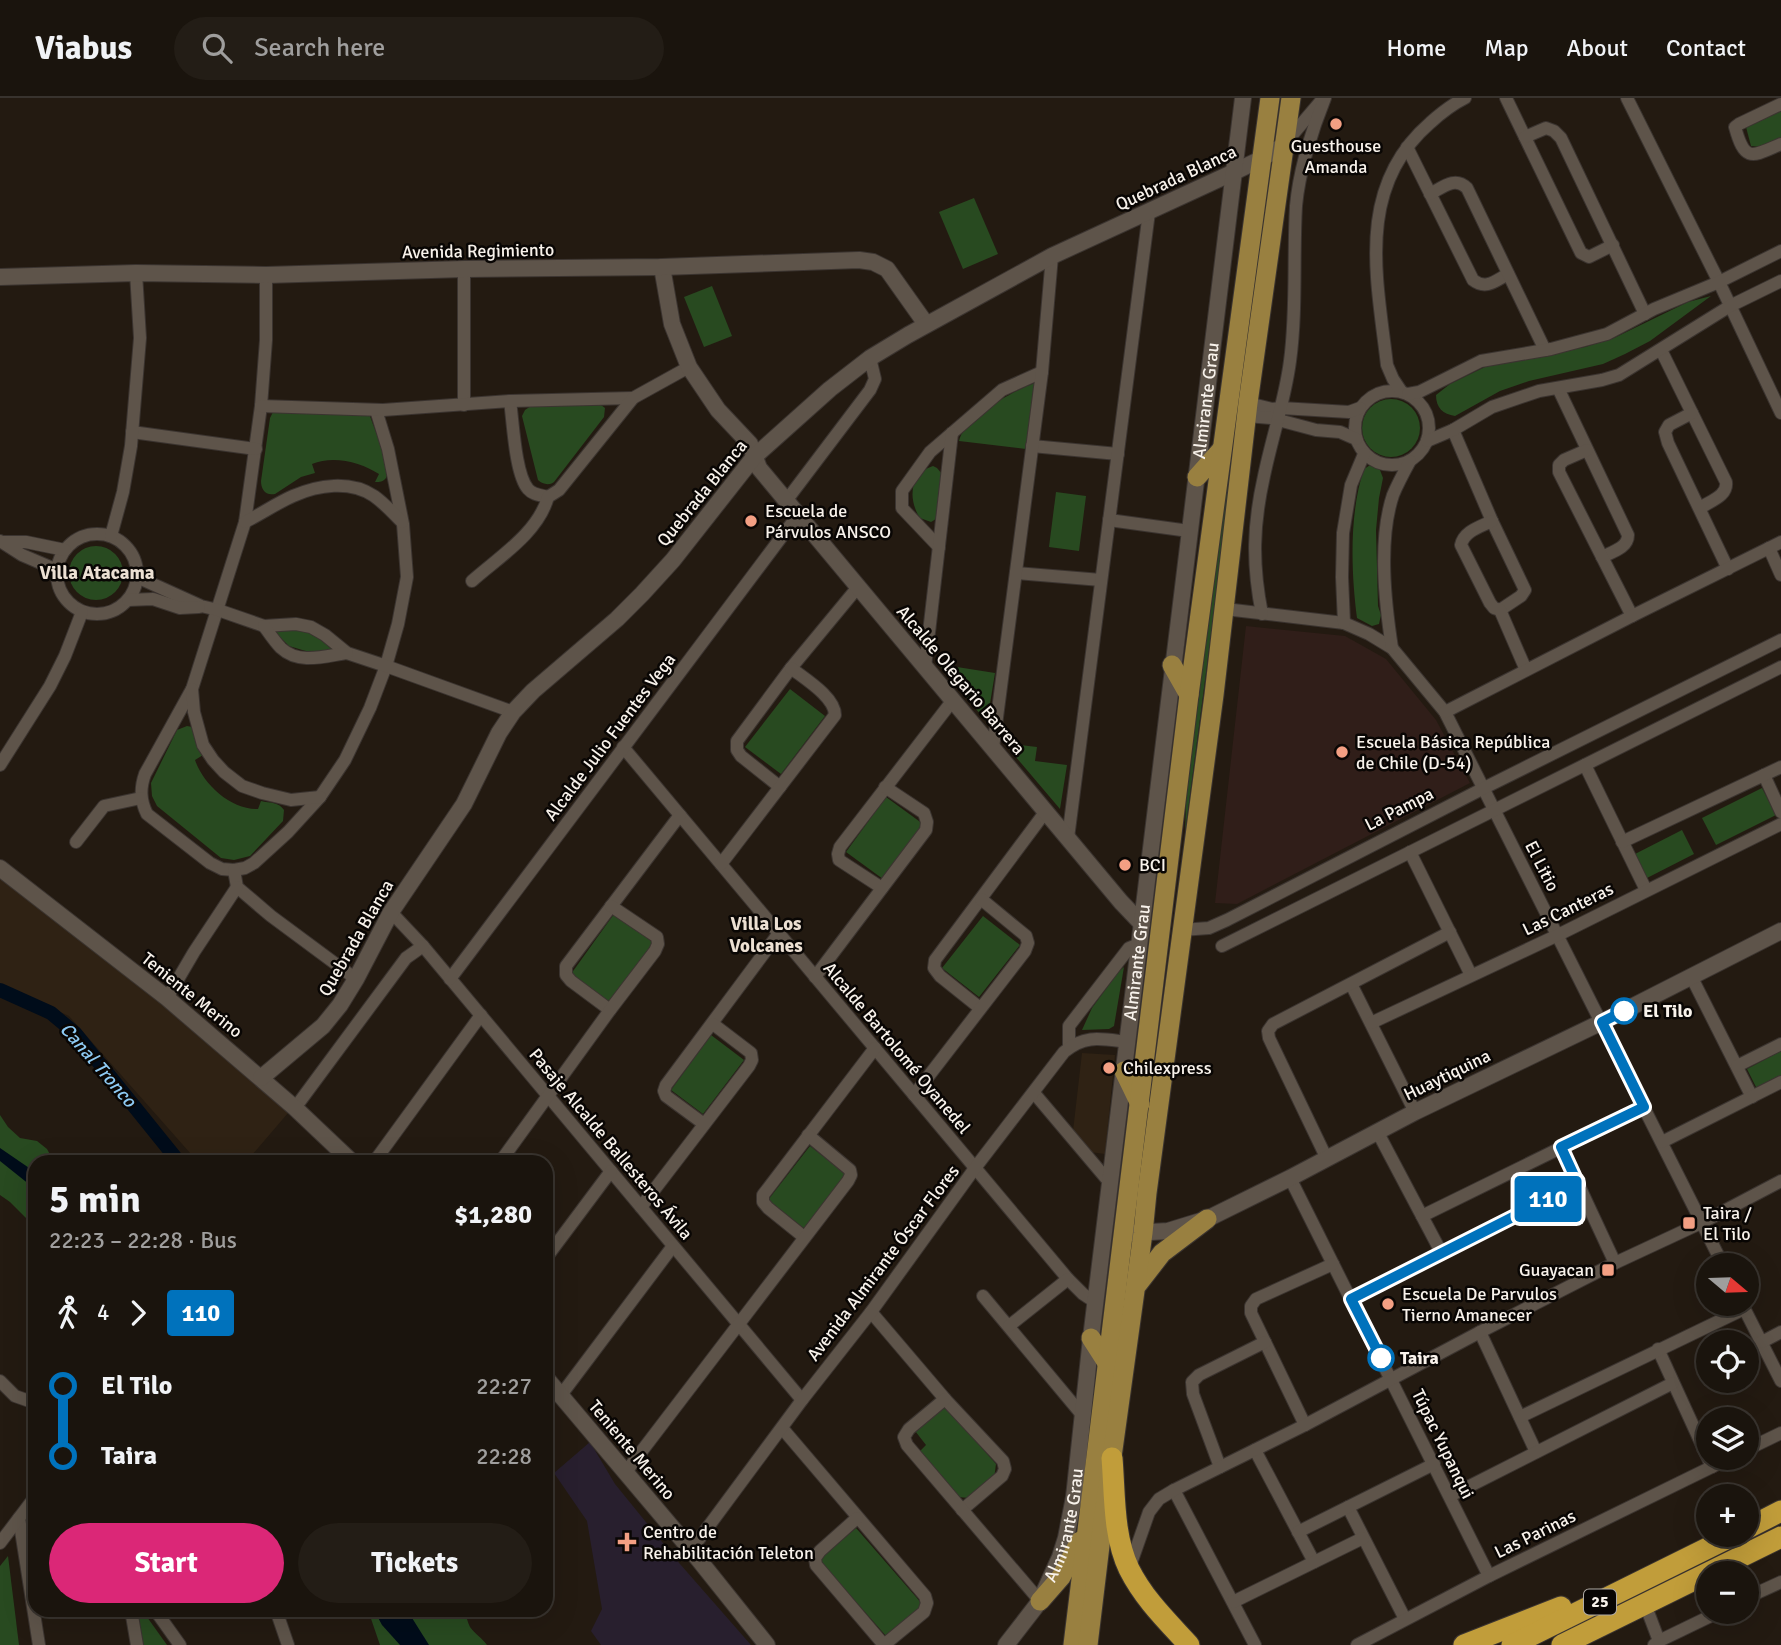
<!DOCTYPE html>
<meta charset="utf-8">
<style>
body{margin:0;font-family:Signika,sans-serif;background:#231d16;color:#f1f3f6;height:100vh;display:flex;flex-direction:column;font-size:26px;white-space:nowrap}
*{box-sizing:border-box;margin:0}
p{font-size:23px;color:#9f9e9d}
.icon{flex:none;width:38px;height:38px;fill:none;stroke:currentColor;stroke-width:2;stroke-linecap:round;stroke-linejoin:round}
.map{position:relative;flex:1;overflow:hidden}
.drawer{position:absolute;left:28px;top:1057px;width:525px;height:462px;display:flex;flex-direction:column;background:#1a140d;border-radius:21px;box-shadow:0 7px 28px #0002,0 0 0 2px #38332e}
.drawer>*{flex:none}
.badge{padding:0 14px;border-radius:5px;font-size:24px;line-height:46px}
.needle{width:46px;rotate:109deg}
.controls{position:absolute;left:1696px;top:1155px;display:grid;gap:14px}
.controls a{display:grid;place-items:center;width:63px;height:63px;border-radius:50%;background:#1a140d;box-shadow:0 7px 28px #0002,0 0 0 2px #38332e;font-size:35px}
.map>.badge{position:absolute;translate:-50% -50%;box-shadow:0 0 0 4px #fff}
.legs{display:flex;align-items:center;gap:10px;height:77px;padding:0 21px;font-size:23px}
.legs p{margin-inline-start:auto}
.summary{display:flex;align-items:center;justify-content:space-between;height:119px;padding:0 21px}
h1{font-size:38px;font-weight:700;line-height:52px}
.action{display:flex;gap:14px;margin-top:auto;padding:14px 21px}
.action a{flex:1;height:80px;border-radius:42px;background:#db2777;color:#fff;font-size:28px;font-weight:700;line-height:80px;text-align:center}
.action a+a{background:#231d16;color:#f1f3f6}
ul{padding:0 21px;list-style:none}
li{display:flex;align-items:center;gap:24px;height:70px;font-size:26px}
li i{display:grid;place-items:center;width:10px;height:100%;margin:0 9px;background:currentColor}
li i::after{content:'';width:18px;height:18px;margin:-9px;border:5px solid;border-radius:50%;background:#1a140d}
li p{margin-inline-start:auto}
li:first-child i{background:linear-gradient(#0000 50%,currentColor 0)}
li:last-child i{background:linear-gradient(currentColor 50%,#0000 0)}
header{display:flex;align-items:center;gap:42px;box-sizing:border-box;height:98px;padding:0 35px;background:#1a140d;border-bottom:2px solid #38332e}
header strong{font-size:33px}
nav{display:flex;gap:38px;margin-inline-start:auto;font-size:24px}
.search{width:490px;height:63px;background:#231d16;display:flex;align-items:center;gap:18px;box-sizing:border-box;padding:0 24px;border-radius:38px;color:#9f9e9d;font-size:26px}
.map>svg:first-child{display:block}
</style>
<header>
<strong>Viabus</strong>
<div class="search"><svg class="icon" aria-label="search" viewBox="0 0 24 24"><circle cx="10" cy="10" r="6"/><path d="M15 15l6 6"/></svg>Search here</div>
<nav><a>Home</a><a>Map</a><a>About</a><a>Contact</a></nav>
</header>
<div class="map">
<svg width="1781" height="1547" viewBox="0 0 1781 1547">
<rect width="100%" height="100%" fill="#231a11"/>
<!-- built -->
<g fill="#2f2214">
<path d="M0,775L165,903L288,1015L246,1064H198L69,918L0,887Z"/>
<path d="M1082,955L1115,957L1105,1056L1090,1054L1073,1033Z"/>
</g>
<!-- education -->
<path fill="#301e19" d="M1246,528L1345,538L1386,561L1436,622L1470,685L1237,806L1215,805Z"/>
<!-- medical -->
<path fill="#281f2e" d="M590,1344L615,1386L680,1466L751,1547H601L591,1533L602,1511L587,1423L554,1375Z"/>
<!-- green -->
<g fill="#284a20">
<path d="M1781,12V40L1760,49L1751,48L1746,29Z"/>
<path d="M974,100L998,156L963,171L939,114Z"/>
<path d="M712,188L732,238L704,249L684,199Z"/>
<path d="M1711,198L1650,243L1625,256L1603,266L1529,283L1500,293L1455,318C1443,316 1436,310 1436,297L1450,286L1489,267L1585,249L1614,240L1688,204Z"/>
<path d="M1248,233L1235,353L1185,735L1187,673Z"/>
<path d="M1035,285L1026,351L959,343C963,321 1014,292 1035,285Z"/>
<circle cx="1391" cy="330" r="29"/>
<path d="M601,307L605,310L604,319L554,384C549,388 542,386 538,382L522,318L525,312L531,308Z"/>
<path d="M273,314L368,316L370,318C374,330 392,371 386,380C383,384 380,384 375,384L379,376C361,364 333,357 312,366L315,375L301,379L275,396C265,398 261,391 261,383L270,320Z"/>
<path d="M1372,366L1380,372L1383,380L1379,400L1376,432L1378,508L1381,517L1379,526L1372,528L1357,520C1351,474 1349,415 1364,371Z"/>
<path d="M933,368L937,370L942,376L936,421L931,424L920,420C908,402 909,375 933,368Z"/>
<path d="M1056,394L1086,398L1079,453L1049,449Z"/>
<circle cx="96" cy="475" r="27"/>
<path d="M296,530L324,540L335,553L319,557L289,548L274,533Z"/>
<path d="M938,566L995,575L987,624Z"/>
<path d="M790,591L825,618L781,676L745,649Z"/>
<path d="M187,628L192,629L203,657L195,662C203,686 231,712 258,711L261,703C270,705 279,704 284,712L283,723L250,758L234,762L221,760L157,708L152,698L151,685L177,632Z"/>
<path d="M1004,645L1037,649L1035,663L1067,667L1060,711Z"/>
<path d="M1762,690L1776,717L1716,747L1702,720Z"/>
<path d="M886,699L923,726L883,781L846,754Z"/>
<path d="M1682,732L1694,756L1647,780L1635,756Z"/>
<path d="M614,816L654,845L610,905L571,876Z"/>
<path d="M983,818L1020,847L979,899L942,870Z"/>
<path d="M1124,869L1114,928L1109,931L1082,932L1092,910L1119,873Z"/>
<path d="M711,937L744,962L703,1016L671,992Z"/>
<path d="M1781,953V978L1757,991L1747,971Z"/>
<path d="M0,1017L8,1029L20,1040L37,1043L47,1051L54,1064H35V1129L10,1104L0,1097Z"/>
<path d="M810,1048L848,1078L806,1132L768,1102Z"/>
<path d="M941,1304L996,1366L994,1381L970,1400L957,1399L919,1354L926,1347L912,1329Z"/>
<path d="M856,1430L923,1507L887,1539L819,1462Z"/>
<path d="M8,1458L19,1547H0V1468Z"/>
<path d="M137,1512H142L167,1547H142Z"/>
<path d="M368,1512H462C467,1518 467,1523 470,1529C475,1536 482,1540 487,1547H380Z"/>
</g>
<!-- water -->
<g fill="#000c1a">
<path d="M0,1050L35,1074V1091L0,1063Z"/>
<path d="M374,1512H407L429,1547H400L382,1527Z"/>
</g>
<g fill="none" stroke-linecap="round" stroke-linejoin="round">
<!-- canal -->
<path stroke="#000c1a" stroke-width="14" d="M0,892L51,915L75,935L179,1064"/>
<defs>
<g id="street">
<path d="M1506,0L1581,155L1589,159L1613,147"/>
<path d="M1627,0L1719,184L1781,315"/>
<path d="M1781,6L1739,26L1735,29C1745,66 1753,58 1781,46"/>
<path d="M1525,39L1546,30L1554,33L1561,40L1645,216"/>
<path d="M1287,43L1321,3"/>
<path d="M1407,49L1473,182C1486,192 1495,183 1508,176"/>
<path d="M1430,96C1443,89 1455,78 1467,90L1545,252"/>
<path d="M464,171V307"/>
<path d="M266,177V242L261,308L245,424L192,591L145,676C140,690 140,702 147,716L210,765L222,771L234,772L245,770L254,765L288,734L320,699L345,662L370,610L386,568L398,526L407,479L403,426L388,351L376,312"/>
<path d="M1661,252L1726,384C1728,398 1710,403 1700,410"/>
<path d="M1558,290L1628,437C1628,450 1612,454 1602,459"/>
<circle cx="1392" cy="330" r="37"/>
<path d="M1401,293L1393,281L1387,267C1377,180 1355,90 1430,25C1441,15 1451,7 1465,0"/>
<path d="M1408,296L1419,294L1481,263L1551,251L1607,236L1654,211L1719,184L1781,153"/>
<path d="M510,303C513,323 515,376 528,391C533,397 541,397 548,399"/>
<path d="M1248,305L1272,311L1281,310L1349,314L1360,310"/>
<path d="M261,308L383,312L510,303L633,300"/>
<path d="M1692,315L1669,327L1665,334L1668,345L1728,471"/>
<path d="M1247,318L1271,320L1316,332L1340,334L1356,341"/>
<path d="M1453,332L1492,423L1525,492L1521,498L1500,512"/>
<path d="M132,334L256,351"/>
<path d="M1427,343L1453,332L1492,309L1539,293L1602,282L1619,277L1730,208L1781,183"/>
<path d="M1032,348L1118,356"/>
<path d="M1587,352L1564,362L1559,367V374L1632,518"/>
<path d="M786,403L870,292L875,281L870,260"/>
<path d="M1109,422L1189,433"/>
<path d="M1492,423C1480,429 1464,433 1461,447L1490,505L1494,510L1500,512L1526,572"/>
<path d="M245,424C261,416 277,405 293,398C318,387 350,382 374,398C384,405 393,415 402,424"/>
<circle cx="97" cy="476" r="40"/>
<path d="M111,438L123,394L131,348L140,240L136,175"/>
<path d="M0,443L22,457L57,472"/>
<path d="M3,444H26L65,452"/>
<path d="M939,449L902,410V393L930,354L1002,292L1042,274"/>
<path d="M1769,450L1781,477"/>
<path d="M1016,475L1101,482"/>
<path d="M137,479L201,508L218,512L264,528L296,526L311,529L325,537L347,555L386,568L513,614"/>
<path d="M472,483C499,459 538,435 548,399L559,392L633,300L689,269"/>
<path d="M128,502L153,501L180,510L199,509"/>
<path d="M1225,511L1344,525L1369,536L1392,550L1445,614L1723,1167"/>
<path d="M1262,516C1252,466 1253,427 1264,378C1272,339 1285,302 1290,263C1297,212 1293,160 1296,108C1299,74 1312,32 1325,0"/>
<path d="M1344,525L1342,479L1343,435L1351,387L1364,356"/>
<path d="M264,528C269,535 275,544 281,550C299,567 325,558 347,555"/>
<path d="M1392,550C1385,504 1378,442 1393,397C1398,385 1404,374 1410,363"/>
<path d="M925,569L952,335"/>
<path d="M192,591L194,614L203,647L213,662L224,674L242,688L262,695L291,702L320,699"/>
<path d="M1445,614L1632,518L1781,444"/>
<path d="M623,649L1068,1181L1083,1196L1095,1204"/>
<path d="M993,650L1042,274L1052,158"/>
<path d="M0,667L50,588L65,558L82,514"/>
<path d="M1585,667L1646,792"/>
<path d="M1764,677L1781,714"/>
<path d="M780,689L741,658L737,652V643L791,570L858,489"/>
<path d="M1068,740L1149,114"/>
<path d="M76,744L104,708L141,700"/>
<path d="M1622,744L1781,669"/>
<path d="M1410,754L1471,877"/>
<path d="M721,766L835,617C835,599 805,581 791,570"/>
<path d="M234,772L237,789L271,818L356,881"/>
<path d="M882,790L839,762L838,756L840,749L953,602"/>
<path d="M391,814L423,848L802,1302"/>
<path d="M1182,832L1209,830L1227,822L1484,690L1781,542"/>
<path d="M1222,848L1781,569"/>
<path d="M1691,878L1752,999"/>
<path d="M815,879L926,732L927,724L924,715L885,689"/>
<path d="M450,881L798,417"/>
<path d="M1351,886L1415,1014"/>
<path d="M167,900L194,854L237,789"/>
<path d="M980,910L940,878L934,870L935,862L1046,713"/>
<path d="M610,912L571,883L566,877V868L680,717"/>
<path d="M1371,925L1558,837L1781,726"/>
<path d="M1069,949V928L1129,850L1139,846"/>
<path d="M1737,968L1781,946"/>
<path d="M1034,995L1110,1085"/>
<path d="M914,997L1025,853L1028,845L1026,838L981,801"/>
<path d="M295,1010L406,860L423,848"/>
<path d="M704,1026L666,998L664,993L666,987L779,835"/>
<path d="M1377,1033L1441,1154"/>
<path d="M1662,1044L1781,984"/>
<path d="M1561,1049L1615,1165"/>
<path d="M1326,1059L1269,940L1268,933L1273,926L1450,834"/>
<path d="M374,1064L481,917"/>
<path d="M500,1064L610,912L655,853L658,846L657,839L611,808"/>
<path d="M1290,1080L1489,1478"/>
<path d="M641,1109L749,968L752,962L751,955L713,926"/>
<path d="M1422,1118L1644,1009"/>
<path d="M804,1139L768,1110L763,1104V1097L875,950"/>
<path d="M546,1160L611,1073"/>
<path d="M983,1198L1083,1318"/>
<path d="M1351,1201L1578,1086"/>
<path d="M1742,1206L1781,1283"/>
<path d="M871,1214L945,1301L1003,1363L1005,1371L1002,1378L962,1412"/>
<path d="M1009,1228L1068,1181"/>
<path d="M1480,1234L1536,1354"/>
<path d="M1762,1244L1781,1234"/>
<path d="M1658,1251L1712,1369"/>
<path d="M0,1283L15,1298L35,1305"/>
<path d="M561,1297L673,1148"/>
<path d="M945,1301L909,1331L904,1339L907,1347L1040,1503"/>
<path d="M1520,1319L1744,1211"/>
<path d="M1305,1327L1251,1215V1208L1256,1201L1333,1166"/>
<path d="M782,1330L925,1498L927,1505L924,1514L884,1547"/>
<path d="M1255,1352L1314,1464"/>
<path d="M1746,1352L1781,1335"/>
<path d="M1220,1369L1193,1296L1192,1284L1199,1277L1265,1244"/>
<path d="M625,1375L848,1083L851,1077L850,1072L808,1037"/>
<path d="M1174,1392L1255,1547"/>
<path d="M1450,1398L1673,1285"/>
<path d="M1348,1409L1405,1521"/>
<path d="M19,1420L39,1547"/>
<path d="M857,1420L820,1453L815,1460L816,1467L884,1547"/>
<path d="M1298,1434L1434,1366"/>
<path d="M0,1445L35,1399"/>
<path d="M691,1452L802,1302L871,1214L975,1070L1064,954C1085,936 1102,941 1127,944"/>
<path d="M1129,1471L1149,1414L1159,1401L1174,1392L1305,1327L1480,1234L1615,1165L1703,1124L1781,1083"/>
<path d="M1746,1500L1781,1484"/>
<path d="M1233,1504L1363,1440"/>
<path d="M1645,1506L1659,1543L1654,1547"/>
<path d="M131,1512L137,1547"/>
<path d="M155,1512L180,1547"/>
<path d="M276,1512L288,1547"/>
<path d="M1659,1543L1719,1514"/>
<path d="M1357,1547L1489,1478L1730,1360"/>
</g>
<g id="secondary">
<path d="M662,169L672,226L689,269L718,312L750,346L759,370L1121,804L1142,826"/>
<path d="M0,179L136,175L266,177L464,171L662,169L859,162L873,164L887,171L926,226"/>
<path d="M0,770L167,900L295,1010L352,1064"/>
<path d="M261,980L323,928L340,907L356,881L391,814L464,706L499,635L513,614L533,593L617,521L642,496L673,462L754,359L830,291L870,260L908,237L1052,158L1232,75L1261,61L1284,47"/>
<path d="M1133,1135L1168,1133L1207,1121L1290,1080L1415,1014L1602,924L1781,833"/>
<path d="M546,1280L691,1452L767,1547"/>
<path id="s1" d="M1006,1547L1040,1503L1060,1459L1066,1440L1074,1399L1091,1240L1243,0"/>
</g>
<g id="primary">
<path d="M1197,379L1222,351"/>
<path d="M1172,567L1189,597"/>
<path d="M1124,973L1140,1006"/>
<path d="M1138,1186L1162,1155L1207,1121"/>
<path d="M1091,1240L1107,1265"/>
<path d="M1040,1503L1061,1479L1080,1443"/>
<path d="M1073,1547L1189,597L1270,0"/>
<path d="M1088,1547L1102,1431L1143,1135L1147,1095L1214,597L1248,305L1291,0"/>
</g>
<g id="highway">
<path d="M1112,1360C1115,1396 1113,1438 1129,1471C1144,1501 1167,1523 1189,1547"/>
<path d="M1746,1431L1781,1413"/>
<path d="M1464,1547L1561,1509"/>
<path d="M1512,1547L1734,1437"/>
<path d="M1562,1547L1781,1439"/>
</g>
</defs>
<!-- street casing -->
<use href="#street" stroke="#3b3430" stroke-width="14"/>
<!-- secondary casing -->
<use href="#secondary" stroke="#3b3430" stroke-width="18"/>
<!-- primary casing -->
<use href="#primary" stroke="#3b3430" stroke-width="21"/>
<!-- highway casing -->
<use href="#highway" stroke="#3b3430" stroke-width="23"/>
<!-- street -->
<use href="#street" stroke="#5e544a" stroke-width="12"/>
<!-- secondary -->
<use href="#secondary" stroke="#5e544a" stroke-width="16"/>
<!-- primary -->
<use href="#primary" stroke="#998040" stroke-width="19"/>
<!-- highway -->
<use href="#highway" stroke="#c19d3a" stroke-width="21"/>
</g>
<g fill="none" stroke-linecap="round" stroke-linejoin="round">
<defs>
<path id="line-1" d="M1381,1260L1351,1201L1578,1086L1561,1049L1644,1009L1602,924L1624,913"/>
</defs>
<!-- line-1 casing -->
<use href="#line-1" stroke="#fff" stroke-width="16"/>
<!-- line-1 -->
<use href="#line-1" stroke="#0072bc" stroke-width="10"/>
</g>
<!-- markers -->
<g fill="#f39f83" stroke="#090604" stroke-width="2.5">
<circle cx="1336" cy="26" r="7"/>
<circle cx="751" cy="423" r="7"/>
<circle cx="1342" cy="654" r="7"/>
<circle cx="1125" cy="767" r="7"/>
<circle cx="1109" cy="970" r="7"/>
<rect x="1682" y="1118" width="14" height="14" rx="3.5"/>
<rect x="1601" y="1165" width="14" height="14" rx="3.5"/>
<circle cx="1388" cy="1206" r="7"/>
<path d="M623.5 1433.5h7v7h7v7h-7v7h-7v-7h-7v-7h7z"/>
</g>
<g fill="#fff" stroke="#0072bc" stroke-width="3.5">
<circle cx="1624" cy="913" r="12"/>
<circle cx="1381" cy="1260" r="12"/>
</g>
<g text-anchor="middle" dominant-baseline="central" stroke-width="5" stroke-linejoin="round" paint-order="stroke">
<!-- shield labels -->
<rect fill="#090604" stroke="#b0aba6" stroke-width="2" x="1584" y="1491.5" width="32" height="25" rx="5"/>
<g font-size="16" font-weight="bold" fill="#f8f2eb">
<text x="1600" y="1504">25</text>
</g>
<!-- poi labels -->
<g font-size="18" fill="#f8f2eb" stroke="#090604" text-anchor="start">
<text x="1336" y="48" text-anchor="middle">Guesthouse<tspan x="1336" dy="21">Amanda</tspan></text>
<text x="765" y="413">Escuela de<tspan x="765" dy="21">Párvulos ANSCO</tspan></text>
<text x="1356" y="644">Escuela Básica República<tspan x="1356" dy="21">de Chile (D-54)</tspan></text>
<text x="1139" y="767">BCI</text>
<text x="1123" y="970">Chilexpress</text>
<text x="1703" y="1115">Taira /<tspan x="1703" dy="21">El Tilo</tspan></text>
<text x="1594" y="1172" text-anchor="end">Guayacan</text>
<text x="1402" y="1196">Escuela De Parvulos<tspan x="1402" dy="21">Tierno Amanecer</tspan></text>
<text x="643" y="1434">Centro de<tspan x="643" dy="21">Rehabilitación Teleton</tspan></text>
</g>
<!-- street labels -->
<g font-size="18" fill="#f8f2eb" stroke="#090604">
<text transform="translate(1176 80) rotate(-25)">Quebrada Blanca</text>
<text transform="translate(478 153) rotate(-1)">Avenida Regimiento</text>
<text stroke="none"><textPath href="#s1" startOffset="1270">Almirante Grau</textPath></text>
<text transform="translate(702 395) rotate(-51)">Quebrada Blanca</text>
<text transform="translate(961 582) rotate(50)">Alcalde Olegario Barrera</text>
<text transform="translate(610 639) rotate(-53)">Alcalde Julio Fuentes Vega</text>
<text transform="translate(1399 711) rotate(-27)">La Pampa</text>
<text transform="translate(1542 768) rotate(63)">El Litio</text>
<text transform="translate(1568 811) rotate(-26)">Las Canteras</text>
<text transform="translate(356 840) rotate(-60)">Quebrada Blanca</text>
<text stroke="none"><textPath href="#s1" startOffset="704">Almirante Grau</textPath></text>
<text transform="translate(192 897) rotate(39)">Teniente Merino</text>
<text transform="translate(897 950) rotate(50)">Alcalde Bartolomé Oyanedel</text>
<text transform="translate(1447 977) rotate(-26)">Huaytiquina</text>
<text transform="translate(611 1046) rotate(50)">Pasaje Alcalde Ballesteros Ávila</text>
<text transform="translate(883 1165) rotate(-53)">Avenida Almirante Óscar Flores</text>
<text transform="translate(1443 1346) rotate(64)">Túpac Yupanqui</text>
<text transform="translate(632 1352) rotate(50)">Teniente Merino</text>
<text stroke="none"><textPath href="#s1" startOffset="136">Almirante Grau</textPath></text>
<text transform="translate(1535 1436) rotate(-26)">Las Parinas</text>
</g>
<!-- stop labels -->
<g font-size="18" font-weight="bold" fill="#f8f2eb" stroke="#090604" text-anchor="start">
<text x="1643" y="913">El Tilo</text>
<text x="1400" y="1260">Taira</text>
</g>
<!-- neighbourhood labels -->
<g font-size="19" font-weight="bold" fill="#ece0d3" stroke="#090604">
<text x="97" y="475">Villa Atacama</text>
<text x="766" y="826">Villa Los<tspan x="766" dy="22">Volcanes</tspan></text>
</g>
<!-- water labels -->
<g font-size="19" font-style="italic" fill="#8ecaf3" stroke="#090604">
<text transform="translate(98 967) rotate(49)">Canal Tronco</text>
</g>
</g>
</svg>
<div class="controls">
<a><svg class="needle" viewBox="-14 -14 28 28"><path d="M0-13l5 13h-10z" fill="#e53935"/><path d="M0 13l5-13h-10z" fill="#9f9e9d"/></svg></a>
<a><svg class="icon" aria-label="locate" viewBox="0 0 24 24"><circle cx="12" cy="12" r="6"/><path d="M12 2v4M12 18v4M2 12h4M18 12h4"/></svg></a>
<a><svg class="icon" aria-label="layers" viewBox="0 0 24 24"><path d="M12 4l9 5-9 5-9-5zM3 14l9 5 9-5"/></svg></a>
<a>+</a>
<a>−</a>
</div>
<b class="badge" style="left:1548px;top:1101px;background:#0072bc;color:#fff">110</b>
<section class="drawer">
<div class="summary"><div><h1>5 min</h1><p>22:23 – 22:28 · Bus</p></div><b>$1,280</b></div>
<div class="legs"><svg class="icon" aria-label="walk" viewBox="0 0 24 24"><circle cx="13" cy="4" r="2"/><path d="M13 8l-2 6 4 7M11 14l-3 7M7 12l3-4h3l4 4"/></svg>4<svg class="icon" aria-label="forward" viewBox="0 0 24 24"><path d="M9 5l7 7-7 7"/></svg><b class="badge" style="background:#0072bc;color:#fff">110</b></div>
<ul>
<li><i style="color:#0072bc"></i><b>El Tilo</b><p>22:27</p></li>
<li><i style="color:#0072bc"></i><b>Taira</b><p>22:28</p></li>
</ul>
<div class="action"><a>Start</a><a>Tickets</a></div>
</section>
</div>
